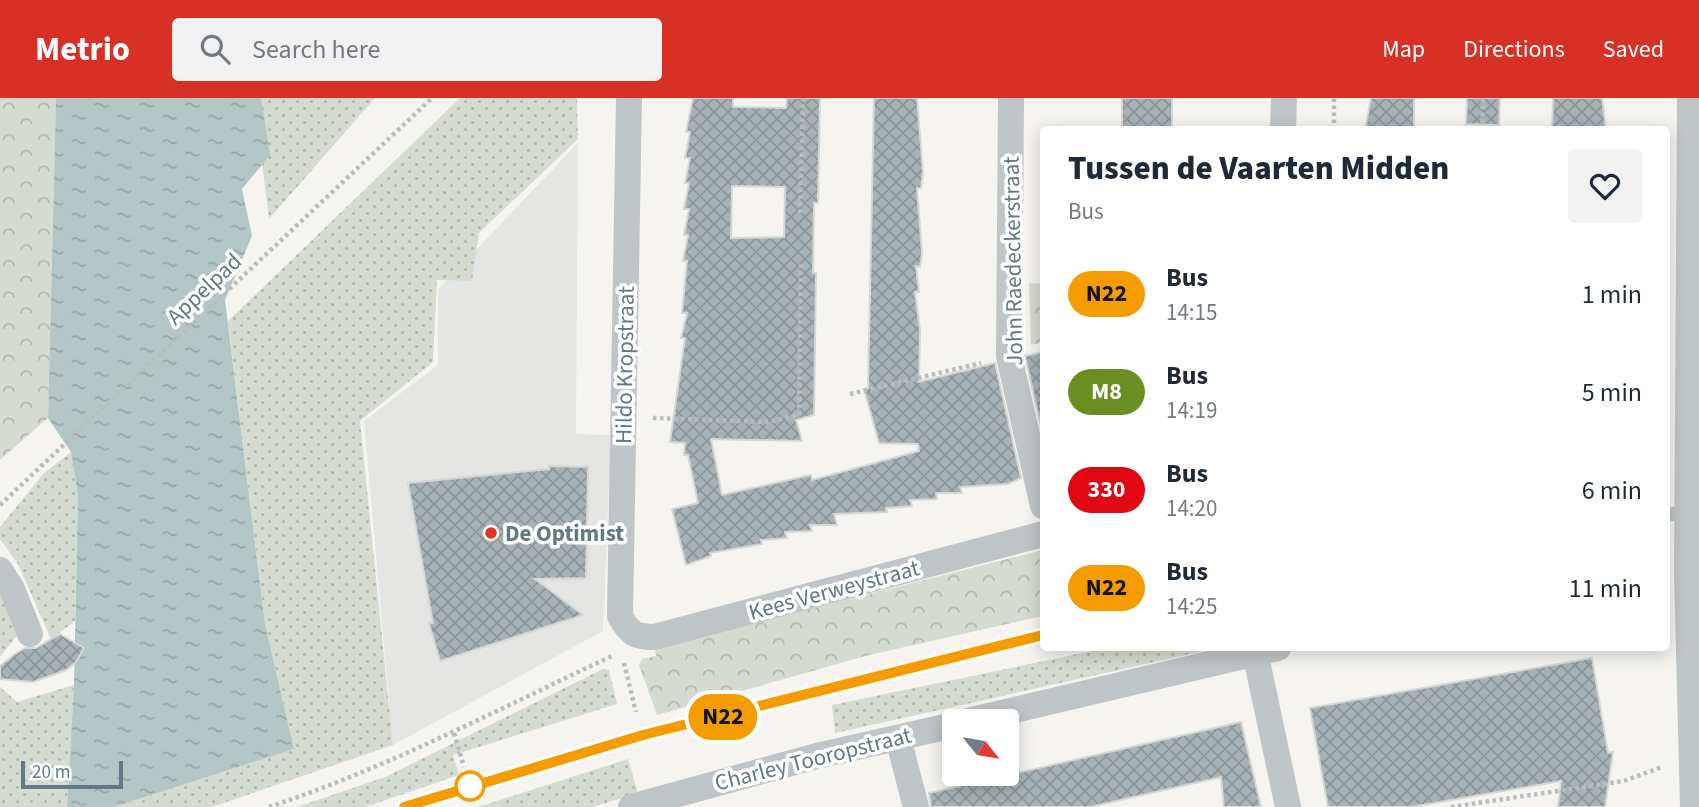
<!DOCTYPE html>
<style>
body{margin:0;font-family:"Source Sans 3",sans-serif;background:#f2f2f3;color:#1f2937;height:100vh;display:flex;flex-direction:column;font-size:26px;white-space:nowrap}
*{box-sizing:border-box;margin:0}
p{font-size:23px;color:#747a83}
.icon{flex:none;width:38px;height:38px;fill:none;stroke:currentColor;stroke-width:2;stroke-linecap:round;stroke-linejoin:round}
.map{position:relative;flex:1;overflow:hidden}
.drawer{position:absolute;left:1040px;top:28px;width:630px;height:525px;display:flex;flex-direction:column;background:#fff;border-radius:7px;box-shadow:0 4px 18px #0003}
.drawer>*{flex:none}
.badge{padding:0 14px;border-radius:23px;font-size:24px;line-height:46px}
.needle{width:46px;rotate:120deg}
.controls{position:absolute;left:942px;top:611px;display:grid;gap:14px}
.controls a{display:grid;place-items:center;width:77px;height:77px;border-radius:7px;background:#fff;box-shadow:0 4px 18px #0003;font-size:35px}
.scale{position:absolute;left:21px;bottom:18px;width:102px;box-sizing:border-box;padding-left:7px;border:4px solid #637983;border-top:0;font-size:19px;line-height:24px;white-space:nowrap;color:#637983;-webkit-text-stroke:5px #fff;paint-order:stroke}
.map>.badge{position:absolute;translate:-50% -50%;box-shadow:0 0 0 4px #fff}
.round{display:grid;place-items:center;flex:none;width:74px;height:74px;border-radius:7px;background:#f2f2f3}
.headline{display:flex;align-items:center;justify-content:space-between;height:119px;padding:0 28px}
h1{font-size:33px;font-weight:800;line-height:52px}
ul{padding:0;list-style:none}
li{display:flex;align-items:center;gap:21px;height:98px;padding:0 28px}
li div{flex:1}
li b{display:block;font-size:26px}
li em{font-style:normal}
li .badge{min-width:77px;font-weight:700;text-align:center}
header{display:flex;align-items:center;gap:42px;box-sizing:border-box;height:98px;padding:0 35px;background:#d93025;color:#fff}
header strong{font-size:33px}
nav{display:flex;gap:38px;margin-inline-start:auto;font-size:24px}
.search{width:490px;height:63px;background:#f2f2f3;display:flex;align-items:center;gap:18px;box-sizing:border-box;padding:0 24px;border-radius:7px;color:#747a83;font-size:26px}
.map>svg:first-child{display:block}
</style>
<header>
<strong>Metrio</strong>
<div class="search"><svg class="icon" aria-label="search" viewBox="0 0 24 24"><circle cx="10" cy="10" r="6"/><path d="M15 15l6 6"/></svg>Search here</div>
<nav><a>Map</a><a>Directions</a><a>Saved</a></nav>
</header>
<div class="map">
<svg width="1699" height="709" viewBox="0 0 1699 709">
<defs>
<pattern id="grass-dots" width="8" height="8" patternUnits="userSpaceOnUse" patternTransform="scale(1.75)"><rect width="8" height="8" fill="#d7dcd2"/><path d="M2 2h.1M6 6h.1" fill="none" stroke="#b2b7b0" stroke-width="1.8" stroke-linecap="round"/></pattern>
<pattern id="forest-crowns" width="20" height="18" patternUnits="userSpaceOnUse" patternTransform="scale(1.75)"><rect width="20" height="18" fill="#d7dcd2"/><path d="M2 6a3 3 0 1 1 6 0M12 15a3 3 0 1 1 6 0" fill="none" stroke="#b2b7b0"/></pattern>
<pattern id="water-ripples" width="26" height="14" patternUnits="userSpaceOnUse" patternTransform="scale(1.75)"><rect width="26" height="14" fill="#b5c6c7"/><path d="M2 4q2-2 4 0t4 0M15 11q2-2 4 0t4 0" fill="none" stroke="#97a6a7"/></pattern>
<pattern id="building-cross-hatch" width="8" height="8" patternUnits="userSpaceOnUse" patternTransform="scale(1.75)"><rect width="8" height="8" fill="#a9b3b7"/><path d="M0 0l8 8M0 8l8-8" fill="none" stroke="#8d969a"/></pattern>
</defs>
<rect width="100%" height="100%" fill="#f5f4f1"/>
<!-- built -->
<path fill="#e5e6e4" d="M578,45L576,336L611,337L603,533L393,647L364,323L438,267V192Z"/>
<!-- grass -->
<g fill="url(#grass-dots)">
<path d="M254,0H375L269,121Z"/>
<path d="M460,0H577L578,41L479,135L472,183L437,182L433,264L360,323L393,647L212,709H114L294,651L265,526L228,223Z"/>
<path d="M71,354L78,397L75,523L51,541L18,466L0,441V429L44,375Z"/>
<path d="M0,495L19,535L0,559Z"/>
<path d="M1107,550H1218L835,635L832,607Z"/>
<path d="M603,571L609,572L617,606L453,657L459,677L365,709H297L385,679Z"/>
<path d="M74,587L67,709H0V589L17,604Z"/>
<path d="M628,661L638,695L593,709H478Z"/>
</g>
<!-- forest -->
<g fill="url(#forest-crowns)">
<path d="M0,0H56L48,320L0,362Z"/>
<path d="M1029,185L1043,186V244L1031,247Z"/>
<path d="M1043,452V518L865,558L657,617L639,567L642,561L656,558L655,550Z"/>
</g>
<!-- water -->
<path fill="url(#water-ripples)" d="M56,0H261L270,57L242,91L252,138L225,202L265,526L294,651L114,709H67L74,587L78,397L71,354L48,320Z"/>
<!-- building -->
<g fill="url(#building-cross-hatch)" stroke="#d6d6d4" stroke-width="2" fill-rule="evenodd">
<path d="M693,0H733V9L786,10L787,0H820L818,105H814L813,175H816L814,317L796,322L802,343L711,341L722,397L811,377L812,382L919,353L918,346L879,345L864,291L868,290L874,0H917L923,75L921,90H917L922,155L920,169L916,168L919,194H915L920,232L919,284L995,265L1021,380L1008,386L960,389L962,395H936L937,401L910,402L912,408L886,410L887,414L834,416L837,427H810L812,433L785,434L787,440L761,442L762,446L710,455L711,458L686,467L672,411L698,405L688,357H684L685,345L670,344L685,240H681L687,215H682L687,163H683L688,137H684L689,111H684L689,85H685L690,60H685L690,34H686ZM732,88L785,89L784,139L731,140Z"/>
<rect x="1122" y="0" width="50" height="32"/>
<path d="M1371,0H1414V32H1365Z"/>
<path d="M1467,0H1500L1499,27L1466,26Z"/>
<path d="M1553,0H1602L1606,32H1552Z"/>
<path d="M1043,254V337L1025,258Z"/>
<path d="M549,368L588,369L586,480L535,481L583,517L440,563L429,525H433L408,385L549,371Z"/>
<path d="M60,536L84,550L76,564L66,572L33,584L0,581V568L15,556L25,550H36Z"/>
<path d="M1592,560L1608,655L1613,654L1605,709H1558L1561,683L1411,709H1328L1310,610Z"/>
<path d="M1241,624L1261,709H1224L1221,679L1090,709H931L929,695Z"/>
</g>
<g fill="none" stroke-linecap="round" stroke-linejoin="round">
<!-- path -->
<g stroke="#babdbf" stroke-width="4.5" stroke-dasharray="3.5 3.5" stroke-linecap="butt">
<path d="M1334,32V0"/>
<path d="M1482,32L1483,0"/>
<path d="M800,115L803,0"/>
<path d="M850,296L981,265"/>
<path d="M653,320L768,324L799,317L801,164"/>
<path d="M0,407L432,0"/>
<path d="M624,565L636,614"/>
<path d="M454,635L464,669"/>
<path d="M269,709C389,669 499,611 614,557"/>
<path d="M1451,709L1624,683L1662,669"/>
</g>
<!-- service -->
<g stroke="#c0c5c7" stroke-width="14">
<path d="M1666,417L1692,413"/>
<path d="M405,709L643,637L1043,537"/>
</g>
<!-- minor -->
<g stroke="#c0c5c7" stroke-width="26">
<path d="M629,0L620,518C629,535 635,539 654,539L1043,436"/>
<path d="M1011,0L1009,258L1043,408"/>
<path d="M1690,0L1687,476L1693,709"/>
<path d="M1283,32L1284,0"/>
<path d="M0,472L12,491L30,536"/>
<path d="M1255,554L1288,709"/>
<path d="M968,623L1278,550"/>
<path d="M898,640L916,709"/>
<path d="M631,709L817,658L954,627"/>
</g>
</g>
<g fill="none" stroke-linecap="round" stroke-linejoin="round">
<defs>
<path id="line" d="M404,709L643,637L1043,537"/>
</defs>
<!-- line casing -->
<use href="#line" stroke="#fff" stroke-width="16"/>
<!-- line -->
<use href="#line" stroke="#f59c00" stroke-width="10"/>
</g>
<!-- markers -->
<circle fill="#e63020" stroke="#fff" stroke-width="2.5" cx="491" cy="435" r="7"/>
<circle fill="#fff" stroke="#f59c00" stroke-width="3.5" cx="470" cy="688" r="14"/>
<g text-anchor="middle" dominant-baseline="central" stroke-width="7" stroke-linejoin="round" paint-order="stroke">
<!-- street labels -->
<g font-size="23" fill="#637983" stroke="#fff">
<text transform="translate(1013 163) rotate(-91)">John Raedeckerstraat</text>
<text transform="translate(204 191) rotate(-43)">Appelpad</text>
<text transform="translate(625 267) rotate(-89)">Hildo Kropstraat</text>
<text transform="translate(834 492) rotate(-15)">Kees Verweystraat</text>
<text transform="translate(813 661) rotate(-14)">Charley Tooropstraat</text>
</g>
<!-- poi labels -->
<g font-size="23" font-weight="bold" fill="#637983" stroke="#fff" text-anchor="start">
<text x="505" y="435">De Optimist</text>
</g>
</g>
</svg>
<div class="controls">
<a><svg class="needle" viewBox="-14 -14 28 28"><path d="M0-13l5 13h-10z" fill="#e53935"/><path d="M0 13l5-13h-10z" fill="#747a83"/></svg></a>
</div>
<div class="scale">20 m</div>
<b class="badge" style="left:723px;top:619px;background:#f59c00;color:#111">N22</b>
<section class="drawer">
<div class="headline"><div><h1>Tussen de Vaarten Midden</h1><p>Bus</p></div><a class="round"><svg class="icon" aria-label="heart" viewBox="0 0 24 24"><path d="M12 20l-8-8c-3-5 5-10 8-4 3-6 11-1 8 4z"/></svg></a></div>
<ul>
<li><span class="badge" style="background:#f59c00;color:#111">N22</span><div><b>Bus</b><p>14:15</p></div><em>1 min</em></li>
<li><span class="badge" style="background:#6b8e23;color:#fff">M8</span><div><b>Bus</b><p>14:19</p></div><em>5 min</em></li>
<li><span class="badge" style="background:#e00713;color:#fff">330</span><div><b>Bus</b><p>14:20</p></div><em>6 min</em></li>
<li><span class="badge" style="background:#f59c00;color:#111">N22</span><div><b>Bus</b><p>14:25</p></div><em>11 min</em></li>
</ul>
</section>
</div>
